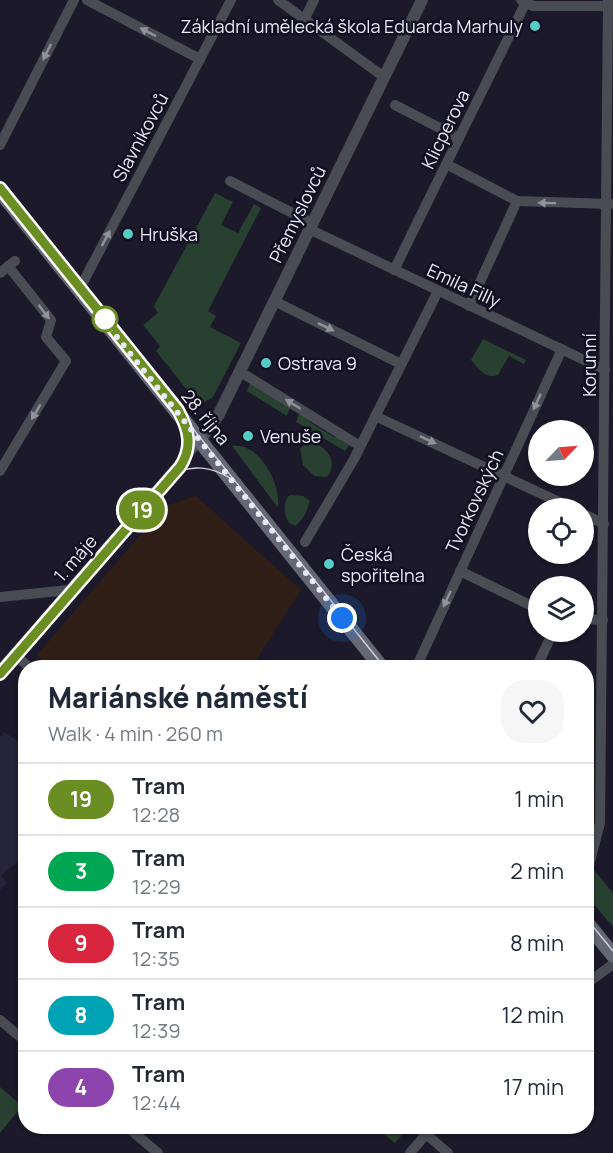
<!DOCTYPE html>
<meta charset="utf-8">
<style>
body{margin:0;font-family:Manrope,sans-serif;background:#f6f6f7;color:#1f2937;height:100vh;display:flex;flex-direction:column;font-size:22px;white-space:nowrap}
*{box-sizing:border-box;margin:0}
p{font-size:20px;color:#747a83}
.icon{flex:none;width:33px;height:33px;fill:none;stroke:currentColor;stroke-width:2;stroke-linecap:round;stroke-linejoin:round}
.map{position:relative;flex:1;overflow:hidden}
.side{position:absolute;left:18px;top:660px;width:576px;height:474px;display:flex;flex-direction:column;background:#fff;border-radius:24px;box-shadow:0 2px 4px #0004}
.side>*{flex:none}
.badge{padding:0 12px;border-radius:20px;font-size:21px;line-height:39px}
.needle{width:39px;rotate:65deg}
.fabs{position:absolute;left:528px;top:420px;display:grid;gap:12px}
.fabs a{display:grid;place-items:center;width:66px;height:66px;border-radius:50%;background:#fff;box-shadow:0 2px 4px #0004;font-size:30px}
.you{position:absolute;width:30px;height:30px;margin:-15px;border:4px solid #fff;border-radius:50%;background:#1a73e8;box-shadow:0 0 0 9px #1a73e833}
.map>.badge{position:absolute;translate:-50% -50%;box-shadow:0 0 0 3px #fff}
.round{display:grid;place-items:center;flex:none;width:63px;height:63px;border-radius:24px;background:#f6f6f7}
.summary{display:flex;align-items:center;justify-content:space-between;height:102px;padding:0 30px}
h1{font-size:28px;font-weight:800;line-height:45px}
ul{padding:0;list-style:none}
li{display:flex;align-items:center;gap:18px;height:72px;padding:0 30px;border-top:2px solid #e0e1e3}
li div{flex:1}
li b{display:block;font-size:22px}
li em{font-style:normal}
li .badge{min-width:66px;font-weight:700;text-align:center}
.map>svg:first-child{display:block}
</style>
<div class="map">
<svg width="613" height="1153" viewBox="0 0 613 1153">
<rect width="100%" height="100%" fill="#1b192a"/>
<!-- commercial -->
<path fill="#2f1e16" d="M196,496L301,590L252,667H49L36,656L165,506Z"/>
<!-- built -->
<path fill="#26243a" d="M4,732L15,739L25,753L26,854L1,876L7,882L0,890V737Z"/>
<!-- green -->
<g fill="#284030">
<path d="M215,193L233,202L221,225L238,233L254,204L261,208L208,311L216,316L210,327L241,343L213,397L199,405L156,351L160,346L143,325L158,313L154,306Z"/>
<path d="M483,339L526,360L524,364L509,356L498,375C486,380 479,369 471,360Z"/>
<path d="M251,381L292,409L289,410L287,416L247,391Z"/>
<path d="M299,414L309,418L310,422L334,437L337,436L350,444L345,451L296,422Z"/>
<path d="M307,441C324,443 340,461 327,477L314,476L303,465L300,449Z"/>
<path d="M232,446C260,442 281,484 278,508Z"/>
<path d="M290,495L303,496L310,501L305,515L296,526L289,523C284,515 282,502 290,495Z"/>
<path d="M594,870L613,893V927L587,896L586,885Z"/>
<path d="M0,1087L22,1106L0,1133Z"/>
<path d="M375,1127H409L395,1143Z"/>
</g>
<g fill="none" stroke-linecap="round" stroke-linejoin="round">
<!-- minor -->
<g stroke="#4a4c54" stroke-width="10">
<path d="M87,0L200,59"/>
<path d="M278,0L384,77"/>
<path d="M521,0L533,6H608"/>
<path d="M304,20L314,0"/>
<path d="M395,105L459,138"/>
<path d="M0,145L74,0"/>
<path d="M446,164L517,201L611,204"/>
<path d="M230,181L312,223"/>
<path d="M309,229L605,370"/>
<path d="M394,270L526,2"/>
<path d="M0,273L15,261"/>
<path d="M79,290L231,0"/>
<path d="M274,301L401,364"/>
<path d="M469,306L517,201"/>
<path d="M239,371L360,446"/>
<path d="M375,416L572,508"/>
<path d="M0,471L66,361L46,337L51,320L8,266"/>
<path d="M584,514L604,524"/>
<path d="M305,542L354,459L438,291"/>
<path d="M460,571L538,609"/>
<path d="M0,597L69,590"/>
<path d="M584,619L603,620"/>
<path d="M14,654L30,668"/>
<path d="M416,668L562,349"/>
<path d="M536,668L553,632"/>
<path d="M0,670L200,440"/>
<path d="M587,873L600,823L608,0"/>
<path d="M586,984L613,964"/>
<path d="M0,1020L26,1042"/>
<path d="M126,1126L158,1153"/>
<path d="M426,1134L448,1153"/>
<path d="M410,1153L433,1126"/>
</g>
<!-- tertiary -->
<path stroke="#4a4c54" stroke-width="12" d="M200,440L218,416L422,0"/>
<!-- secondary -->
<g stroke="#646774" stroke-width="15">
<path d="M0,191L382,668"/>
<path d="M586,922L613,955"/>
</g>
<!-- tram -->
<g stroke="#d0cfdb" stroke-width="1.5">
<path d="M0,188L385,668"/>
<path d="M173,474C193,464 211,467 230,478"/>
<path d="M0,674L180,467L189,443L184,423"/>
<path d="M586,918L613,951"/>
</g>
</g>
<!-- one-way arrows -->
<defs><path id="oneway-solid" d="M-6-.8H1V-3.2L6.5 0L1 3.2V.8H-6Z" transform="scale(1.5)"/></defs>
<g fill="#92929c">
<use href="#oneway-solid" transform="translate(148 32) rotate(-153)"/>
<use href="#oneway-solid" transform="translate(47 52) rotate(117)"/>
<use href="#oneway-solid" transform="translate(547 203) rotate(-179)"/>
<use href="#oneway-solid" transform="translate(106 238) rotate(-62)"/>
<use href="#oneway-solid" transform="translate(44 312) rotate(53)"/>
<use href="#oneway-solid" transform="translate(326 327) rotate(26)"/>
<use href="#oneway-solid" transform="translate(537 402) rotate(115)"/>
<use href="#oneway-solid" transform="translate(293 404) rotate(-148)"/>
<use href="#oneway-solid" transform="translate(36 412) rotate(121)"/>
<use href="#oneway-solid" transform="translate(428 440) rotate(25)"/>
<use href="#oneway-solid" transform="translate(447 599) rotate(115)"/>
</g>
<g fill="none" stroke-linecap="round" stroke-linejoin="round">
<defs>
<path id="line" d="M0,188L178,410C189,430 193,447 180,467L0,674"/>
</defs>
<!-- line casing -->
<use href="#line" stroke="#fff" stroke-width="14"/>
<!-- line -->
<use href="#line" stroke="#6b8e23" stroke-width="9"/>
<!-- walk -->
<path stroke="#e9e8f4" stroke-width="6" stroke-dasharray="0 10.8" d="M105,319L109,327L342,618"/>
</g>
<!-- markers -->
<g fill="#54cdc7" stroke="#121020" stroke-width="2">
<circle cx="535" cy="26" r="6"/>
<circle cx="128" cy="234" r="6"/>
<circle cx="266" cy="363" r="6"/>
<circle cx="248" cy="436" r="6"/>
<circle cx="329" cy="564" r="6"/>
</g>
<circle fill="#fff" stroke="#6b8e23" stroke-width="3" cx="105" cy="319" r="12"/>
<g text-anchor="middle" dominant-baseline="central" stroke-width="5" stroke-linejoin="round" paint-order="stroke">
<!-- poi labels -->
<g font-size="18" fill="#e9e8f4" stroke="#121020" text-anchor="start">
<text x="523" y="26" text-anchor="end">Základní umělecká škola Eduarda Marhuly</text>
<text x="140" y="234">Hruška</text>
<text x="278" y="363">Ostrava 9</text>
<text x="260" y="436">Venuše</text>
<text x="341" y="554">Česká<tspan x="341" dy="21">spořitelna</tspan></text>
</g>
<!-- street labels -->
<g font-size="18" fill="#e9e8f4" stroke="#121020">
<text transform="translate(445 129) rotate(-64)">Klicperova</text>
<text transform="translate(140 137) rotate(-62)">Slavníkovců</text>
<text transform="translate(297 214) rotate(-64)">Přemyslovců</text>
<text transform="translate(464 285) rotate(25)">Emila Filly</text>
<text transform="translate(589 365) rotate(-90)">Korunní</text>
<text transform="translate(206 417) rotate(51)">28. října</text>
<text transform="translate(474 501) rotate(-65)">Tvorkovských</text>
<text transform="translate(75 558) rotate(-49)">1. máje</text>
</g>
</g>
</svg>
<div class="fabs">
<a><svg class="needle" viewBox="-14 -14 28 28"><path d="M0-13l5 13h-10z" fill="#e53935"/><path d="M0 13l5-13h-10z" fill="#747a83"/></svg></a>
<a><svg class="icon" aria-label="locate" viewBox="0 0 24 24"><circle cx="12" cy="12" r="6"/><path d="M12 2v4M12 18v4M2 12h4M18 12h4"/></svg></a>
<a><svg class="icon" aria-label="layers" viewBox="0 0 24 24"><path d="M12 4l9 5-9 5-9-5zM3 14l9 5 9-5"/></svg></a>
</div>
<div class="you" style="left:342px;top:618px"></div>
<b class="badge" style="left:142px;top:510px;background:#6b8e23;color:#fff">19</b>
<section class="side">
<div class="summary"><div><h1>Mariánské náměstí</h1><p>Walk · 4 min · 260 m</p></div><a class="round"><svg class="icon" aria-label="heart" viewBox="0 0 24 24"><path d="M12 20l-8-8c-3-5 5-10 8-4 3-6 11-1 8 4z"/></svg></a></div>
<ul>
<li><span class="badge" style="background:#6b8e23;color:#fff">19</span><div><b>Tram</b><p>12:28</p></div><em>1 min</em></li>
<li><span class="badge" style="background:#00a651;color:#fff">3</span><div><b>Tram</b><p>12:29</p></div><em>2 min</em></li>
<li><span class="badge" style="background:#d7263d;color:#fff">9</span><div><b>Tram</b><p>12:35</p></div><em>8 min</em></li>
<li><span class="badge" style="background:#00a3b4;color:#fff">8</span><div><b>Tram</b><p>12:39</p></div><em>12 min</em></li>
<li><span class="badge" style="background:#8e44ad;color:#fff">4</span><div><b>Tram</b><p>12:44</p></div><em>17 min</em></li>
</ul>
</section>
</div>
